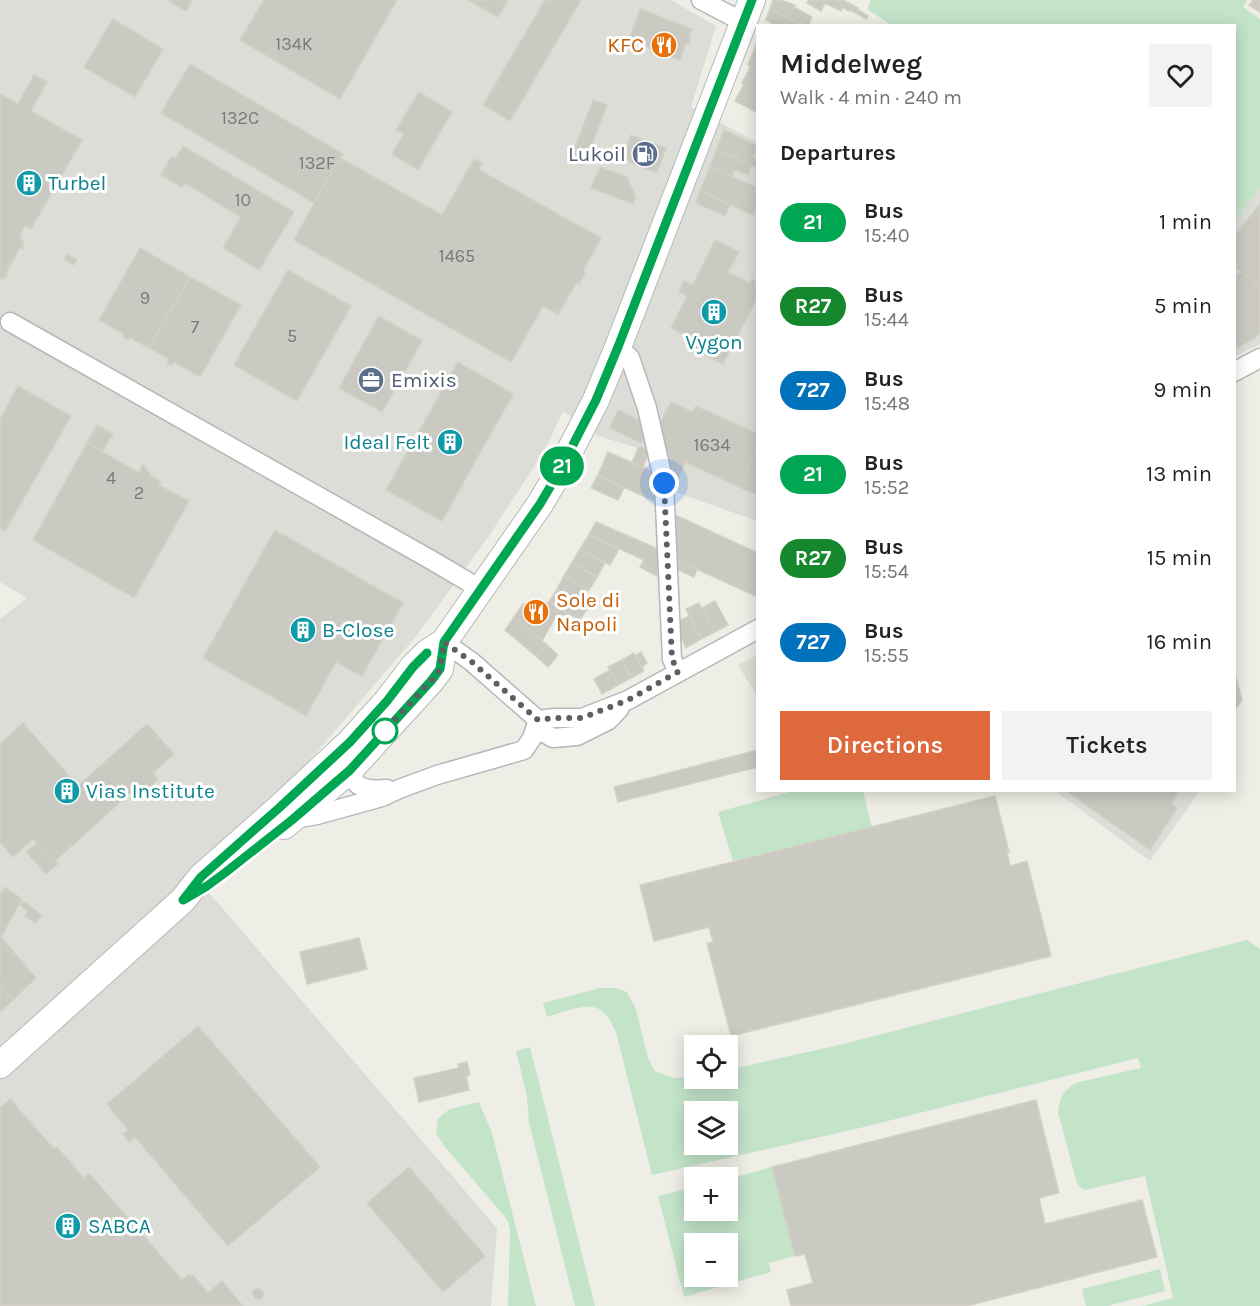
<!DOCTYPE html>
<meta charset="utf-8">
<style>
body{margin:0;font-family:Karla,sans-serif;background:#f2f2f2;color:#222;height:100vh;display:flex;flex-direction:column;font-size:22px;white-space:nowrap}
*{box-sizing:border-box;margin:0}
p{font-size:20px;color:#767676}
.icon{flex:none;width:33px;height:33px;fill:none;stroke:currentColor;stroke-width:2;stroke-linecap:round;stroke-linejoin:round}
.map{position:relative;flex:1;overflow:hidden}
.details{position:absolute;left:756px;top:24px;width:480px;height:768px;display:flex;flex-direction:column;background:#fff;border-radius:0px;box-shadow:0 3px 15px #0003}
.details>*{flex:none}
.badge{padding:0 12px;border-radius:20px;font-size:21px;line-height:39px}
.tools{position:absolute;left:684px;top:1035px;display:grid;gap:12px}
.tools a{display:grid;place-items:center;width:54px;height:54px;border-radius:0px;background:#fff;box-shadow:0 3px 15px #0003;font-size:30px}
.you{position:absolute;width:30px;height:30px;margin:-15px;border:4px solid #fff;border-radius:50%;background:#1a73e8;box-shadow:0 0 0 9px #1a73e833}
.map>.badge{position:absolute;translate:-50% -50%;box-shadow:0 0 0 3px #fff}
h2{padding:0 24px;font-size:22px;line-height:54px}
.round{display:grid;place-items:center;flex:none;width:63px;height:63px;border-radius:0px;background:#f2f2f2}
.overview{display:flex;align-items:center;justify-content:space-between;height:102px;padding:0 24px}
h1{font-size:28px;font-weight:600;line-height:45px}
.action{display:flex;gap:12px;margin-top:auto;padding:12px 24px}
.action a{flex:1;height:69px;border-radius:0px;background:#dd693d;color:#fff;font-size:24px;font-weight:600;line-height:69px;text-align:center}
.action a+a{background:#f2f2f2;color:#222}
ul{padding:0;list-style:none}
li{display:flex;align-items:center;gap:18px;height:84px;padding:0 24px}
li div{flex:1}
li b{display:block;font-size:22px}
li em{font-style:normal}
li .badge{min-width:66px;font-weight:700;text-align:center}
.map>svg:first-child{display:block}
</style>
<div class="map">
<svg width="1260" height="1306" viewBox="0 0 1260 1306">
<rect width="100%" height="100%" fill="#eeeee6"/>
<!-- industrial -->
<g fill="#ddddd8">
<path d="M0,0H671L716,26L691,107L757,142V521L667,489L652,452L598,436L563,411L546,448L489,536L417,635L309,761L190,873L218,903L497,1228L491,1306H0V619L27,598L0,582Z"/>
<path d="M1260,187V344L1235,356L1234,220Z"/>
<path d="M1055,791H1200L1150,861Z"/>
</g>
<!-- education -->
<path fill="#deded4" d="M757,655V696L738,665Z"/>
<!-- green -->
<g fill="#c4e4ca" fill-rule="evenodd">
<path d="M871,0H1247L1243,7L1260,19V187L1235,220L1234,26L891,25L867,9Z"/>
<path d="M797,790L863,791L872,827L733,861L718,812Z"/>
<path d="M1247,940L1260,949V1306H1142L1173,1298L1145,1176L1085,1190L1080,1187L1076,1180L1058,1112C1059,1097 1066,1087 1079,1082L1141,1068L1138,1058L860,1128L652,1175L616,1032C612,1024 607,1013 599,1009C586,1002 560,1013 547,1017L543,1003L600,988H616L627,992L636,1009L648,1058L655,1071L673,1078H728V1070L839,1045ZM694,1112H728V1144H694Z"/>
<path d="M530,1047L595,1306H575L529,1123L527,1096L516,1051Z"/>
<path d="M479,1102L492,1133L536,1306H508L510,1230L508,1222L505,1217L444,1146L436,1133L438,1119L443,1114L450,1109Z"/>
<path d="M772,1167L795,1256L769,1263L771,1272L684,1297L658,1196L694,1187V1210H728V1179ZM694,1244H728V1276H694Z"/>
<path d="M1160,1269L1165,1291L1107,1306H1086L1082,1289Z"/>
</g>
<!-- building -->
<g fill="#cac9c2" stroke="#d3d1c4" stroke-width="1.5">
<path d="M167,0H192L186,11Z"/>
<path d="M264,0H397L340,99L240,40Z"/>
<path d="M468,0H508L498,17Z"/>
<path d="M545,0H581L510,121L483,105Z"/>
<path d="M773,0H780L795,5L794,7L812,17L808,26L802,22L801,24L770,9Z"/>
<path d="M809,0H843L858,8L857,9L868,16L866,19L850,10L849,11L842,7L841,11L825,3L821,11L807,3Z"/>
<path d="M1253,0H1260V12L1249,5Z"/>
<path d="M640,9L692,29L689,36L690,37V42L688,44L685,45L680,60L629,40Z"/>
<path d="M770,9L801,24L804,25L777,26L766,20Z"/>
<path d="M113,19L163,49L135,97L84,67Z"/>
<path d="M756,45L758,46V70L748,65Z"/>
<path d="M190,64L343,154L314,203L161,113Z"/>
<path d="M751,66L758,70V113L735,101L744,84L742,83Z"/>
<path d="M34,75L47,82L31,111L82,140L31,229L25,225L19,236L22,238L20,240L24,242L22,245L24,246L23,249L20,248L6,273L8,275L6,277L4,276L3,279L0,278V94L18,104Z"/>
<path d="M419,92L452,112L418,170L392,154L404,134L396,130Z"/>
<path d="M593,100L607,105L586,160L572,155Z"/>
<path d="M724,130L757,146L753,157L758,159V168L716,150Z"/>
<path d="M631,135L666,148L657,173L622,159Z"/>
<path d="M183,146L294,212L259,270L223,248L241,217L185,183L182,188L161,175L171,157L175,159Z"/>
<path d="M716,150L751,165L748,175L734,170L732,177L710,167Z"/>
<path d="M342,159L442,215L474,159L482,163L479,170L601,238L583,271L585,273L579,284L577,282L558,314L543,306L511,362L294,240L338,161Z"/>
<path d="M600,167L627,177L636,197L633,204L591,188Z"/>
<path d="M710,167L758,188V205L753,215L700,191Z"/>
<path d="M700,191L730,205L725,216L696,203Z"/>
<path d="M1260,204V287L1234,267V237Z"/>
<path d="M715,240L739,252L728,272L750,283L752,279L757,282L755,286L758,287V296L723,364L692,349L696,341L671,328L687,296L679,292L684,281L693,285Z"/>
<path d="M140,248L190,277L149,348L129,337L128,340L123,337L124,334L99,320Z"/>
<path d="M68,254L77,260L74,265L64,259Z"/>
<path d="M288,270L351,306L297,401L234,365Z"/>
<path d="M1241,272L1260,287V332L1255,338L1235,349L1234,276Z"/>
<path d="M190,277L241,305L200,377L174,362L172,365L167,363L169,359L149,348Z"/>
<path d="M379,316L422,341L382,412L339,388Z"/>
<path d="M458,362L513,394L442,521L386,490Z"/>
<path d="M18,386L71,416L5,531L0,528V419Z"/>
<path d="M671,402L693,412L696,406L758,434V446L739,487L685,462L675,487L672,485L669,455L659,425Z"/>
<path d="M618,410L649,425L641,443L610,428Z"/>
<path d="M97,425L113,434L102,452L87,443Z"/>
<path d="M87,443L139,473L143,464L151,476L161,482L159,485L189,501L134,598L33,540Z"/>
<path d="M758,446V495L739,487Z"/>
<path d="M641,447L650,451L643,467L632,463L638,448Z"/>
<path d="M608,452L656,473L658,503L598,475Z"/>
<path d="M598,475L624,488L618,500L591,488Z"/>
<path d="M673,514L758,553V597L672,558Z"/>
<path d="M596,522L658,549L657,576L640,567L644,560L589,535Z"/>
<path d="M275,530L403,603L362,676L336,662L306,716L203,658Z"/>
<path d="M589,535L619,549L610,565L580,549Z"/>
<path d="M580,549L605,563L597,577L572,563Z"/>
<path d="M673,558L697,569L694,577L674,568Z"/>
<path d="M572,563L597,577L589,590L564,576Z"/>
<path d="M564,576L588,590L580,603L557,589Z"/>
<path d="M557,589L588,607L580,620L549,602Z"/>
<path d="M538,600V603L549,602L570,615L556,616L542,641L514,617L523,604L531,603V601Z"/>
<path d="M715,601L728,625L715,632L702,608Z"/>
<path d="M699,603L715,632L701,639L686,609Z"/>
<path d="M689,616L701,639L686,648L677,630L682,627L679,621Z"/>
<path d="M514,617L547,645L537,657L505,630Z"/>
<path d="M547,645L558,655L548,667L537,657Z"/>
<path d="M641,652L647,663L642,667L636,655Z"/>
<path d="M634,653L644,671L631,678L622,660Z"/>
<path d="M622,660L631,678L618,685L608,667Z"/>
<path d="M610,670L618,685L602,694L594,679Z"/>
<path d="M1234,670L1242,700L1234,711Z"/>
<path d="M23,723L78,786L147,724L174,754L153,773L158,779L142,794L136,788L54,862L33,839L13,857L0,842V744Z"/>
<path d="M758,750V767L618,802L614,787Z"/>
<path d="M1065,790H1173L1178,794L1171,804L1177,808L1150,850Z"/>
<path d="M995,796L1009,852L1007,853L1010,866L1027,861L1051,956L731,1036L707,943L713,942L709,927L654,941L640,885Z"/>
<path d="M37,843L58,864L46,874L26,852Z"/>
<path d="M5,887L22,899L1,937L0,936V895Z"/>
<path d="M23,901L42,915L35,923L25,916L28,911L20,905Z"/>
<path d="M0,936L36,978L13,1000L0,985Z"/>
<path d="M359,938L367,969L307,984L300,952Z"/>
<path d="M0,985L13,1000L0,1012Z"/>
<path d="M198,1026L320,1167L228,1246L135,1137L129,1142L123,1134L128,1130L107,1104Z"/>
<path d="M467,1062L470,1075L466,1076L469,1090L419,1102L414,1078L459,1068L458,1064Z"/>
<path d="M10,1099L54,1149L57,1147L84,1178L89,1173L182,1280L189,1274L191,1276L193,1275L208,1293L222,1281L243,1306H0V1108Z"/>
<path d="M1036,1100L1059,1193L1039,1198L1045,1224L1142,1200L1157,1257L967,1306H791L787,1290L813,1283L805,1254L795,1256L772,1167Z"/>
<path d="M409,1167L485,1256L443,1292L367,1203Z"/>
<circle cx="258" cy="1294" r="5.5"/>
</g>
<g fill="none" stroke-linecap="round" stroke-linejoin="round">
<defs>
<g id="minor">
<path d="M701,0L743,22"/>
<path d="M10,322L433,561L482,590"/>
<path d="M618,347L630,358L647,408L664,483L672,659L678,672"/>
<path d="M1234,372L1260,358"/>
<path d="M444,642L472,662L538,720L544,733L553,738L577,736L609,720L620,708"/>
<path d="M538,720L555,718H582L628,700L758,629"/>
<path d="M349,758C351,787 360,791 387,789"/>
<path d="M293,819L317,815L382,797L399,789L437,775L524,750L532,738L538,720"/>
</g>
<g id="secondary">
<path d="M284,826L350,770L431,681L440,669L444,642"/>
<path d="M0,1065L183,900L201,877L279,808L350,742L387,701L413,667L427,653L444,642L540,504L559,472L596,400L618,347L752,0"/>
</g>
</defs>
<!-- minor casing -->
<use href="#minor" stroke="#b6b6bb" stroke-width="21"/>
<!-- secondary casing -->
<use href="#secondary" stroke="#b7b8be" stroke-width="28"/>
<!-- minor -->
<use href="#minor" stroke="#fff" stroke-width="18"/>
<!-- secondary -->
<use href="#secondary" stroke="#fff" stroke-width="26"/>
</g>
<g fill="none" stroke-linecap="round" stroke-linejoin="round">
<defs>
<path id="line" d="M427,653L413,667L387,701L350,742L279,808L201,877L183,900L207,886L226,872L292,820L350,770L431,681L440,669L444,642L540,504L559,472L596,400L618,347L752,0"/>
</defs>
<!-- line casing -->
<use href="#line" stroke="#fff" stroke-width="14"/>
<!-- line -->
<use href="#line" stroke="#00a651" stroke-width="9"/>
<!-- walk -->
<path stroke="#5d5f65" stroke-width="6" stroke-dasharray="0 10.8" d="M385,731L379,737L431,681L440,669L444,642L472,662L538,720L555,718H582L628,700L678,672L672,659L664,483"/>
</g>
<!-- icons -->
<defs>
<symbol id="restaurant-disc" viewBox="-11 -11 22 22"><circle r="9.5" fill="#e8710a" stroke="#fff"/><path d="M-5-6h1v4h1v-4h1v4h1v-4h1v5L-1.5 .5V6h-2V.5L-5-1ZM5-6V6H3V1.5H1.5Q1.5-4 5-6Z" fill="#fff"/></symbol>
<symbol id="fuel-disc" viewBox="-11 -11 22 22"><circle r="9.5" fill="#5c6f8a" stroke="#fff"/><path d="M-5.5-6h7V0h2V4h1.3V-2.5L3-4.5l.8-.8L6-3V5H2.5V1h-1V6h-7ZM-4.2-4.7v3.2H.2V-4.7Z" fill="#fff"/></symbol>
<symbol id="building-disc" viewBox="-11 -11 22 22"><circle r="9.5" fill="#0f9aa8" stroke="#fff"/><path d="M-4-6H4V6H1V3H-1V6H-4ZM-2.5-4.3h1.7v1.8h-1.7ZM.8-4.3h1.7v1.8H.8ZM-2.5-1h1.7V.8h-1.7ZM.8-1h1.7V.8H.8Z" fill="#fff"/></symbol>
<symbol id="office-disc" viewBox="-11 -11 22 22"><circle r="9.5" fill="#5c6f8a" stroke="#fff"/><path d="M-6-3h4V-5.5h4V-3h4V5H-6ZM-1-4.5V-3h2v-1.5ZM-6 0V1H6V0Z" fill="#fff"/></symbol>
</defs>
<g fill-rule="evenodd">
<use href="#restaurant-disc" x="649" y="30" width="30" height="30"/>
<use href="#fuel-disc" x="630" y="139" width="30" height="30"/>
<use href="#building-disc" x="14" y="168" width="30" height="30"/>
<use href="#building-disc" x="699" y="297" width="30" height="30"/>
<use href="#office-disc" x="356" y="365" width="30" height="30"/>
<use href="#building-disc" x="435" y="427" width="30" height="30"/>
<use href="#restaurant-disc" x="521" y="597" width="30" height="30"/>
<use href="#building-disc" x="288" y="615" width="30" height="30"/>
<use href="#building-disc" x="52" y="776" width="30" height="30"/>
<use href="#building-disc" x="53" y="1211" width="30" height="30"/>
</g>
<!-- markers -->
<circle fill="#fff" stroke="#00a651" stroke-width="3" cx="385" cy="731" r="12"/>
<g text-anchor="middle" dominant-baseline="central" stroke-width="6" stroke-linejoin="round" paint-order="stroke">
<!-- number labels -->
<g font-size="18" fill="#787a7c">
<text x="294" y="44">134K</text>
<text x="240" y="118">132C</text>
<text x="317" y="163">132F</text>
<text x="243" y="200">10</text>
<text x="457" y="256">1465</text>
<text x="145" y="298">9</text>
<text x="195" y="327">7</text>
<text x="292" y="336">5</text>
<text x="712" y="445">1634</text>
<text x="111" y="478">4</text>
<text x="139" y="493">2</text>
</g>
<!-- food labels -->
<g font-size="21" fill="#c56008" stroke="#fff" text-anchor="end">
<text x="644" y="45">KFC</text>
<text x="556" y="600" text-anchor="start">Sole di<tspan x="556" dy="24">Napoli</tspan></text>
</g>
<!-- service labels -->
<g font-size="21" fill="#4e5e75" stroke="#fff" text-anchor="end">
<text x="626" y="154">Lukoil</text>
<text x="391" y="380" text-anchor="start">Emixis</text>
</g>
<!-- culture labels -->
<g font-size="21" fill="#0d838f" stroke="#fff" text-anchor="start">
<text x="48" y="183">Turbel</text>
<text x="714" y="342" text-anchor="middle">Vygon</text>
<text x="430" y="442" text-anchor="end">Ideal Felt</text>
<text x="322" y="630">B-Close</text>
<text x="86" y="791">Vias Institute</text>
<text x="88" y="1226">SABCA</text>
</g>
</g>
</svg>
<div class="tools">
<a><svg class="icon" aria-label="locate" viewBox="0 0 24 24"><circle cx="12" cy="12" r="6"/><path d="M12 2v4M12 18v4M2 12h4M18 12h4"/></svg></a>
<a><svg class="icon" aria-label="layers" viewBox="0 0 24 24"><path d="M12 4l9 5-9 5-9-5zM3 14l9 5 9-5"/></svg></a>
<a>+</a>
<a>−</a>
</div>
<div class="you" style="left:664px;top:483px"></div>
<b class="badge" style="left:562px;top:466px;background:#00a651;color:#fff">21</b>
<section class="details">
<div class="overview"><div><h1>Middelweg</h1><p>Walk · 4 min · 240 m</p></div><a class="round"><svg class="icon" aria-label="heart" viewBox="0 0 24 24"><path d="M12 20l-8-8c-3-5 5-10 8-4 3-6 11-1 8 4z"/></svg></a></div>
<h2>Departures</h2>
<ul>
<li><span class="badge" style="background:#00a651;color:#fff">21</span><div><b>Bus</b><p>15:40</p></div><em>1 min</em></li>
<li><span class="badge" style="background:#15882e;color:#fff">R27</span><div><b>Bus</b><p>15:44</p></div><em>5 min</em></li>
<li><span class="badge" style="background:#0072bc;color:#fff">727</span><div><b>Bus</b><p>15:48</p></div><em>9 min</em></li>
<li><span class="badge" style="background:#00a651;color:#fff">21</span><div><b>Bus</b><p>15:52</p></div><em>13 min</em></li>
<li><span class="badge" style="background:#15882e;color:#fff">R27</span><div><b>Bus</b><p>15:54</p></div><em>15 min</em></li>
<li><span class="badge" style="background:#0072bc;color:#fff">727</span><div><b>Bus</b><p>15:55</p></div><em>16 min</em></li>
</ul>
<div class="action"><a>Directions</a><a>Tickets</a></div>
</section>
</div>
